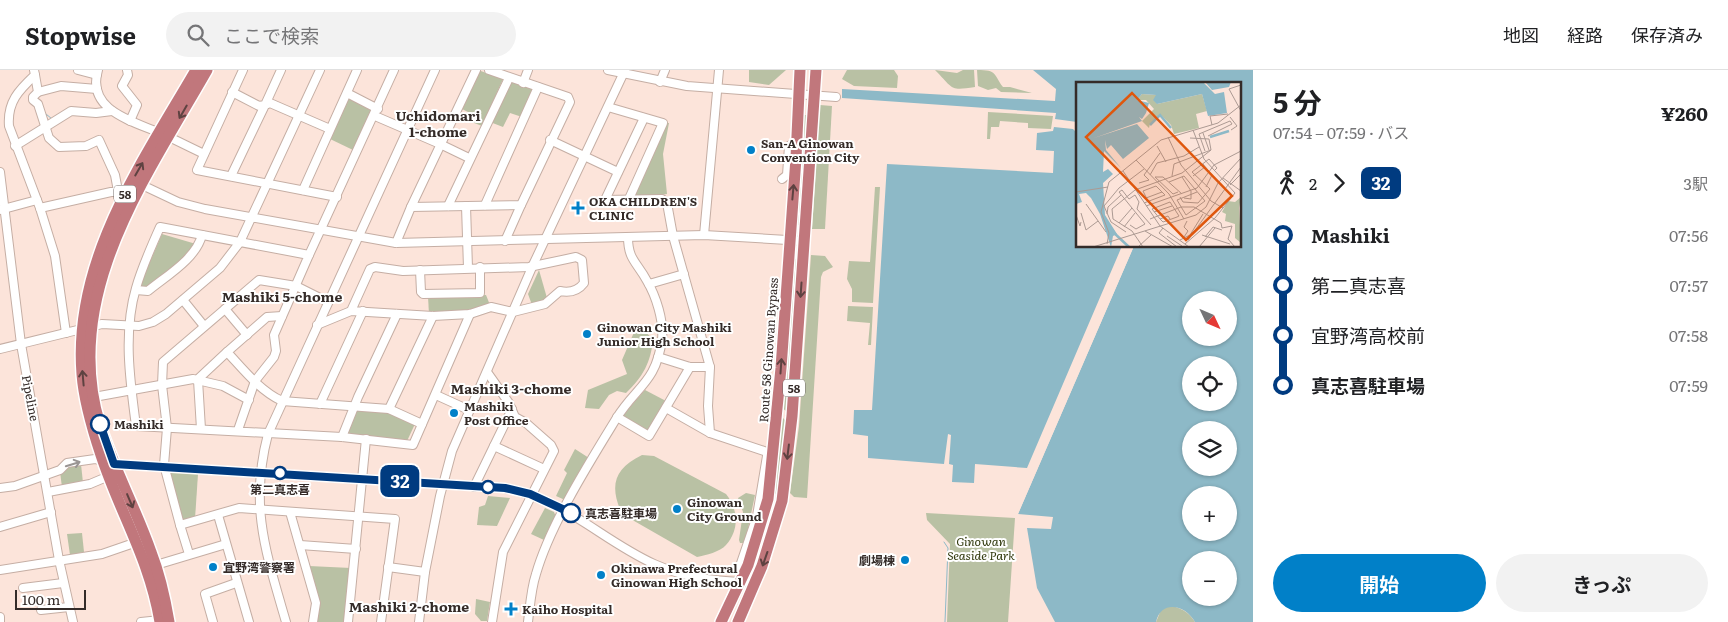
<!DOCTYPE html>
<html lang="ja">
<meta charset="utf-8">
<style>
body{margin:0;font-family:Literata,"Noto Sans JP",serif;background:#f2f2f2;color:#202124;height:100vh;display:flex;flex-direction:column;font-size:19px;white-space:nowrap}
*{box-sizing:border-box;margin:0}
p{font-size:16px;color:#757577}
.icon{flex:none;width:28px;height:28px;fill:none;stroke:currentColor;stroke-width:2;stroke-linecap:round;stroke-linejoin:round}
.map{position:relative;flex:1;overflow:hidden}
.side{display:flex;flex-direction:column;background:#fff;width:475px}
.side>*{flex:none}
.badge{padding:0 10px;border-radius:8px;font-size:18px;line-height:32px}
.needle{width:32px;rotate:134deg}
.controls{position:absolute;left:1182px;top:221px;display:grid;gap:10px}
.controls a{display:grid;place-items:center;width:55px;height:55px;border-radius:50%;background:#fff;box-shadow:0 1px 4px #0004;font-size:25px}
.scale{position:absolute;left:15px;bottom:12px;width:71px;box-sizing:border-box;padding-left:5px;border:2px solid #342b28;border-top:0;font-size:14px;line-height:18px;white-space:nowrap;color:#342b28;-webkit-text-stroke:4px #fff;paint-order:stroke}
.map>.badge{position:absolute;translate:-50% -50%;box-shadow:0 0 0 2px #fff}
.legs{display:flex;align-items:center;gap:8px;height:55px;padding:0 20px;font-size:16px}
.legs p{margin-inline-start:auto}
.headline{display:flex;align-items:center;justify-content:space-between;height:85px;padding:0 20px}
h1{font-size:28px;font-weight:700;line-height:38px}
.primary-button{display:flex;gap:10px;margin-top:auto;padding:10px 20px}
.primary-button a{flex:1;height:58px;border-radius:30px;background:#0180c8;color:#fff;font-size:20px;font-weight:700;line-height:58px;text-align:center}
.primary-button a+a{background:#f2f2f2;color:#202124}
ul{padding:0 20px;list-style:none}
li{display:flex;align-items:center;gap:18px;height:50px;font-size:19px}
li i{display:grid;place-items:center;width:8px;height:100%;margin:0 6px;background:currentColor}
li i::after{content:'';width:12px;height:12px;margin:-6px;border:4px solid;border-radius:50%;background:#fff}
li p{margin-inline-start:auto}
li:first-child i{background:linear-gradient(#0000 50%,currentColor 0)}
li:last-child i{background:linear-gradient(currentColor 50%,#0000 0)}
header{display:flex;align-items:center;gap:30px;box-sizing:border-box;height:70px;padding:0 25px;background:#fff;border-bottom:1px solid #e0e0e0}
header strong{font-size:24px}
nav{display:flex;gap:28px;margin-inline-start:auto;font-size:18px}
.search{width:350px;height:45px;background:#f2f2f2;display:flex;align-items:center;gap:12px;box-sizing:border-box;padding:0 18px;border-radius:28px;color:#757577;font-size:19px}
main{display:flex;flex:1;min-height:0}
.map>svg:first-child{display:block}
</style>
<header>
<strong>Stopwise</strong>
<div class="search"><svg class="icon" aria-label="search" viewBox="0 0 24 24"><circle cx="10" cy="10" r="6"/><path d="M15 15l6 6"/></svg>ここで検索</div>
<nav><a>地図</a><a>経路</a><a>保存済み</a></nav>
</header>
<main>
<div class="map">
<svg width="1253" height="552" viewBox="0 0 1253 552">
<rect width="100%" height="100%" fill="#fce4da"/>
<!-- green -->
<g fill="#b9c1a4">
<path d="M478,0L503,9L482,56L469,51L472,44L460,38Z"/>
<path d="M749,0H786L769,15L749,12Z"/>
<path d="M847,0H894L898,6L897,18L854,16L842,9Z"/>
<path d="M935,0L957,3L963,0H974L975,17C949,21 954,19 935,0Z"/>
<path d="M977,0C998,0 993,4 1003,17H1010L1032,23L1001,22L996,18L988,20L978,16Z"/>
<path d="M509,11L534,19L522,47L510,43L503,57L490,52Z"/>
<path d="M349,28L370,38L371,42L353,80L328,68L346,30Z"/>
<path d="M820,35L832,36L825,159H812Z"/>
<path d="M988,42L1053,46L1051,59L1028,58V53L1000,51L999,57H991L990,69H987Z"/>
<path d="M804,45H810L800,155H794Z"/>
<path d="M666,53H669L663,84L667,124L638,128L634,124Z"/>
<path d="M875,117H880L873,233L852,232V219L847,209L849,191L870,192Z"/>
<path d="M162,164L196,174L176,195L147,218L139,217Z"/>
<path d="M811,185L825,186L833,197L823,202L821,207L807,428L794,427L790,423L799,356Z"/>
<path d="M795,189H799L788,340L786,341L782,338Z"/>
<path d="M539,200L547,228L532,235L528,224Z"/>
<path d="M486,225L490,235L476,241L429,244L428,227Z"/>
<path d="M848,236L873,237L871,275H868L870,253L847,251Z"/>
<path d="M640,257L653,269C651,292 643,307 626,323L617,321L609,325L599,339L585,338L588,320L627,304L622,290L635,260Z"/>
<path d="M645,320L666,331L649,362L621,347Z"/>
<path d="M356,340L387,341L415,354L407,371L345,365Z"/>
<path d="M783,348L787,352L778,422L775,424L772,423L780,349Z"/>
<path d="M575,379L589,388L565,430L556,426L567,403L564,400Z"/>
<path d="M642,385L654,386L726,424C738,439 740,459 726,475C720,482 706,485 697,487L622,444C609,415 614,399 642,385Z"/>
<path d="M81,394L83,413L62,417L60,402L68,396Z"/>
<path d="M170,402L198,404L195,449L181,450Z"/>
<path d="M746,423L755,425L745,473H740L739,470L743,442L738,428Z"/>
<path d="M488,426L510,428L497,456L477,455L479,437L485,435Z"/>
<path d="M545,438L554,442L556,447L544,470L531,464Z"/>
<path d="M926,443L1015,448L1008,552H947L950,474L927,450Z"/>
<path d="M82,463L84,482L70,485L67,464Z"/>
<path d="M309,496L351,498L344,552H316Z"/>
<path d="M476,529L490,532L487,551H481L475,544Z"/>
<path d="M1167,536C1179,536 1189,542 1195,552H1156L1161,540Z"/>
</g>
<!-- water -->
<g fill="#8db9c7" fill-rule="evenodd">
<path d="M1033,0H1253V552H1195C1186,535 1161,529 1156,552H1055L1037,518L1027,458L1051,459L1053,447L1018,444L1134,176H1239V14H1077V52L1055,49L1056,43L842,28V19L1055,31L1056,19ZM1191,230H1229V268H1191ZM1191,295H1229V332H1191ZM1191,360H1229V398H1191ZM1191,425H1229V462H1191ZM1191,490H1229V528H1191Z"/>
<path d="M1054,57L1073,59L1077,63V176H1122L1027,398L975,394L974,413L952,412L953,395L949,394L951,365L948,364L944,394L868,388V366L853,364L854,340H872L887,94L1053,103L1054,81L1036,80L1037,63L1053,61Z"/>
</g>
<!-- pier -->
<path fill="#fce4da" d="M1131,176H1134L1018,444L1016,445Z"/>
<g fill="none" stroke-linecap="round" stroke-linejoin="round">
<!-- stream -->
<g stroke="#8db9c7" stroke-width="1">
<path d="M46,44L52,49"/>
<path d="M944,472L948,478L945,552"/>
</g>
<defs>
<g id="minor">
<path d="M34,0L35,5C19,20 7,32 9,56L40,138L55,186L66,263"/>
<path d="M78,0L97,5"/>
<path d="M98,0C86,40 132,51 160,63"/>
<path d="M127,0L128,5L122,16L137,35L130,51"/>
<path d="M243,0L197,100L337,127"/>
<path d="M476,0L411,137L521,135L570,32L568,27L489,0"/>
<path d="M608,0L687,16L836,27"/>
<path d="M35,5L38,22L33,27V30L38,34L49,68L59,77L86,76L99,70L115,105L118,121"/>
<path d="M660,12L665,0"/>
<path d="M523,13L528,0"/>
<path d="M38,22L61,16L97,19"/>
<path d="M232,22L259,36L265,35L281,0"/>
<path d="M347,23L378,39"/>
<path d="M608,37L663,53L628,131"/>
<path d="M375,46L440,74"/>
<path d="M644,48L605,130L662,129L667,133L673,166L710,297L708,336L710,363"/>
<path d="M169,67L204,84"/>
<path d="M550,70L618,102"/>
<path d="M440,74L469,88"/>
<path d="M15,76L71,41L96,43L112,41"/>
<path d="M0,102L21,274L59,490L73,552"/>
<path d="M231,106L265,35L270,33L330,59"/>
<path d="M782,109L787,105L789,76L797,71"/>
<path d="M142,115L178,132L205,139L396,173L704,165L804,171"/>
<path d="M303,120L357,0"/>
<path d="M485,135L538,17"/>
<path d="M448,136L509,8"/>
<path d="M466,136L468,198"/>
<path d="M40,138L111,122H121"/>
<path d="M0,140L37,130"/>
<path d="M704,165L719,0"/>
<path d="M505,171L521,135"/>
<path d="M396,173L411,137"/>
<path d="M309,185L394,0"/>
<path d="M420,200L421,222L423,224L480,223V197"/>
<path d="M649,214L684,204"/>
<path d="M136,220L148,221C166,206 196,189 202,165"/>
<path d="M774,223L780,225V232L785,235"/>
<path d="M183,230L204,256"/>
<path d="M328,232L296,216L259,210L163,292L162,315L167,358L164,395L180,455L239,438L395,449L381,552"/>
<path d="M225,239L247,265"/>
<path d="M282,246L267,247L227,282C243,299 260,321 282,331L389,339L422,354"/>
<path d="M317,255L351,241L433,246L470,244L491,237L513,242L545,234L560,221C570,223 578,221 584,213L582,190L576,187L529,197L403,201L375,197L370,199L351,241"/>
<path d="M0,279L102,254L139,256L153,252L166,244L220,198L240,172L320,0"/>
<path d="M658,287L690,297H710"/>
<path d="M487,302L509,333L515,347L526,353L551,375L554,381L503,482L492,552"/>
<path d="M197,310L227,282"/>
<path d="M198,310L201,359"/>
<path d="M436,325L469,340"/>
<path d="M94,327L193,309L223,316L249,330"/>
<path d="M320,334L363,241"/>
<path d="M666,338L710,363L767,382"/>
<path d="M389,339L433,246"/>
<path d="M617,347L649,366L690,297"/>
<path d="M238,360L255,311L274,287L276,281L274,265L309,185L160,157C151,177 142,197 136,218C123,262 130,311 136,356L342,367L413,375L470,244"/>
<path d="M342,367L358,327L397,244"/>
<path d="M494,376L544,399"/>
<path d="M474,417L512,339"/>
<path d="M0,418L15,416L60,400L67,393L95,389L114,394L505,418C568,431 600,469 654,494C687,509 720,511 756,513"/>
<path d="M48,422L90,414L109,406L110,402"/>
<path d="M290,442L316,533L313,552"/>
<path d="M218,445L249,552"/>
<path d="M180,455L189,484"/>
<path d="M0,457L51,442"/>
<path d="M300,475L356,479"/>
<path d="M156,495L226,474"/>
<path d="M388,497L425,502"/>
<path d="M0,500L102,484L137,472"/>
<path d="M745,504L740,499L741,493L757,446L767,386"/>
<path d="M23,518L63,513"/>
<path d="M41,540L69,537"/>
<path d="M0,547V552"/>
<path d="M141,552L160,550"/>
<path d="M213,552L205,524L236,513"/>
<path d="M286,552C266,483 249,436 268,364L435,0"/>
<path d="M348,552L366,369"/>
<path d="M419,552L425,502L440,426L452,381L533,195L625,0"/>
<path d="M528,552C530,536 531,519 536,504C550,455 589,393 616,349C636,316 656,314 662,269C664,251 656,226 647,211C637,192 628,190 628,167"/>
</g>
<g id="highway">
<path d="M160,552C150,490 120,443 101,385C92,358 84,331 82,304C73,190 142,93 196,0"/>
<path d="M169,552C165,528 160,505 151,482C136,439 114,399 100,355C60,225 146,107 207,0"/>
<path d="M721,552L748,495L768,429L781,298L796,88L800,0"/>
<path d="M738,552L762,496L782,431L792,346L816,0"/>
</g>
</defs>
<!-- minor casing -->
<use href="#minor" stroke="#c5aea4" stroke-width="10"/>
<!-- highway casing -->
<use href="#highway" stroke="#fff" stroke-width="14"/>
<!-- minor -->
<use href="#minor" stroke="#fff" stroke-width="8"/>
<!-- highway -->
<use href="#highway" stroke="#c1777c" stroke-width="11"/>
</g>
<!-- one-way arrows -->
<defs><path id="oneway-shaft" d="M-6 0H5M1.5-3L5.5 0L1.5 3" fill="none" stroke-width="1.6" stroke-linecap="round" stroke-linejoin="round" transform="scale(1.25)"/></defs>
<g stroke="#5e4241">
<use href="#oneway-shaft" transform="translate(183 42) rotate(120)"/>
<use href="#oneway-shaft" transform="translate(139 99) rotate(-60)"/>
<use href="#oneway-shaft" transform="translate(793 122) rotate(-85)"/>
<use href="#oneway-shaft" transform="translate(801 220) rotate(94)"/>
<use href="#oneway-shaft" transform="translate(781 296) rotate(-86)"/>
<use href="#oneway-shaft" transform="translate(83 308) rotate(-95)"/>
<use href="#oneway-shaft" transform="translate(788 382) rotate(97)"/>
<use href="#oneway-shaft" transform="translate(130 431) rotate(67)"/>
<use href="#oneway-shaft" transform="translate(765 489) rotate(109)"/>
</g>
<use stroke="#9a9594" href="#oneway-shaft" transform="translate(73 394) rotate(-17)"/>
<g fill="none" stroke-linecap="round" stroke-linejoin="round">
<defs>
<path id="line-1" d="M100,354L114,394L505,418L530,424L571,443"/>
</defs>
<!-- line-1 casing -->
<use href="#line-1" stroke="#fff" stroke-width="11"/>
<!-- line-1 -->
<use href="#line-1" stroke="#003b80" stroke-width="8"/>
</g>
<!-- markers -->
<g fill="#0180c8" stroke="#fff" stroke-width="2">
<circle cx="751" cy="80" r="5"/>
<path d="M575.5 130.5h5v5h5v5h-5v5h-5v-5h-5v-5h5z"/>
<circle cx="587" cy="264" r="5"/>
<circle cx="454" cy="343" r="5"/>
<circle cx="677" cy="439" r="5"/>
<circle cx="905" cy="490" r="5"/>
<circle cx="213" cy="497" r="5"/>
<circle cx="601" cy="505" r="5"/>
<path d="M508.5 531.5h5v5h5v5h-5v5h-5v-5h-5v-5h5z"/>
</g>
<g fill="#fff" stroke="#003b80" stroke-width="2.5">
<circle cx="100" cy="354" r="9"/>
<circle cx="280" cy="403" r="6"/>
<circle cx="488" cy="417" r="6"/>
<circle cx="571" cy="443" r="9"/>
</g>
<g text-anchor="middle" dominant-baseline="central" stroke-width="4" stroke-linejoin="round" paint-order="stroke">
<!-- shield labels -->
<g fill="#fff" stroke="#716b68" stroke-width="1">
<rect x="114" y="115.5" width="22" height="17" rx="4"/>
<rect x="783" y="309.5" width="22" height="17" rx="4"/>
</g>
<g font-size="11" font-weight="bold" fill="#342b28">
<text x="125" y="124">58</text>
<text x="794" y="318">58</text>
</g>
<!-- poi labels -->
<g font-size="12" font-weight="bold" fill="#342b28" stroke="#fff" text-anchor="start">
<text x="761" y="73">San-A Ginowan<tspan x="761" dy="14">Convention City</tspan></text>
<text x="589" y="131">OKA CHILDREN'S<tspan x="589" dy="14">CLINIC</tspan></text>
<text x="597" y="257">Ginowan City Mashiki<tspan x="597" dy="14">Junior High School</tspan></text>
<text x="464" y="336">Mashiki<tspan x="464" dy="14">Post Office</tspan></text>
<text x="687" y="432">Ginowan<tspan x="687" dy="14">City Ground</tspan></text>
<text x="895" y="490" text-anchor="end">劇場棟</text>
<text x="223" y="497">宜野湾警察署</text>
<text x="611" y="498">Okinawa Prefectural<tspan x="611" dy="14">Ginowan High School</tspan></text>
<text x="522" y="539">Kaiho Hospital</text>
</g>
<!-- street labels -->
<g font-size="12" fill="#342b28" stroke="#fff">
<text transform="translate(768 280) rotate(-86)">Route 58 Ginowan Bypass</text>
<text transform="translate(31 328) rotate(79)">Pipeline</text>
</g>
<!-- stop labels -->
<g font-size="12" font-weight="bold" fill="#342b28" stroke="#fff" text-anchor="start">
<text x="114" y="354">Mashiki</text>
<text x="280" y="419" text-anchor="middle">第二真志喜</text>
<text x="585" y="443">真志喜駐車場</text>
</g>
<!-- park labels -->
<g font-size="12" font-style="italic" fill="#31390d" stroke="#fff">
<text x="981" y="471">Ginowan<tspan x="981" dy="14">Seaside Park</tspan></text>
</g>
<!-- neighbourhood labels -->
<g font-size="14" font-weight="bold" fill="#342b28" stroke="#fff">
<text x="438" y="45">Uchidomari<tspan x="438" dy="16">1-chome</tspan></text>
<text x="282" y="226">Mashiki 5-chome</text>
<text x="511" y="318">Mashiki 3-chome</text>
<text x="409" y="536">Mashiki 2-chome</text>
</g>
</g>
<!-- overview -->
<g transform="translate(1076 12)">
<rect width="165" height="165" fill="#fce4da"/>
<path d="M66,12L80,13L81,22L126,12L131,29L120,32L123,46L98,52L95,43L85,33L74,42L73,46L66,39L78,27L70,18H61ZM165,115L163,126L165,161L159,156V142L149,139L150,132L146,130L152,119L159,120Z" fill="#b9c1a4"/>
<path d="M0,0H127L139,12L148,10L151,31L132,34L126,12L81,22L77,18L80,13L66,12L61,18L73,21L70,31L66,37L63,35L66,39L18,56L61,42L73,56L47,77L35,63L31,67L29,58L30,68L45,86L28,69L27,90L32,87L37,92L27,101L29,133L41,152L37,154L35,165L24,132L15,116L10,111L3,112L6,120L0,122ZM129,0H155L153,5L136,8Z" fill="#8db9c7"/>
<path fill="none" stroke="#8db9c7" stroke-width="2.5" d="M74,43L84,33L95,46M134,55L153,49M37,150L53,165"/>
<path fill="none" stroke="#ac9a93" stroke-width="1" d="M165,3L153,7L165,29M154,35L161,44L155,48M136,43L134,34L152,32M127,51L133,68M132,54L156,42M92,55L105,83L135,119L147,126M81,64L90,80M129,69L123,52L154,39L156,42M60,78L93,112L108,137M127,82L136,93L130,105M47,89L84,144M74,93L81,81L108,74L123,65M96,94L98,82L135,68L133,57L114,56M117,94L129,85M106,95L115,109V117L108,116M147,96L165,109M93,100L108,94L129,119L110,133L101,118L121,110M63,101L73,98L68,93L84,71M154,103L165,92M0,110L32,105M43,110L46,108L53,117L59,113L63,120L61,127L75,143M43,110L69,142L60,147L54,143M102,110L97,112L79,95H87L106,112M104,115L107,120L122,121L134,107L116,90L133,77L141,86L138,89M70,116L86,110M68,121L89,113L80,104L67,109L72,119M10,122L30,150M70,124L121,106L138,83L165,69M78,130L96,124M5,131L10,148L22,139M31,132L32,125L45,113M0,133L4,144L5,140M74,137L105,125H118L145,141L146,146L156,144L152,157L159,165M84,137L76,127L94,120L103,134L101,135L90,139L87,140L84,137L92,134L94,137M43,141L56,126M84,144L113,165M48,145L59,131M87,146L83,151L101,165M69,149L97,165M50,150L35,140L28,124L43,106L68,87M126,153L154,162M91,154L106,164M108,155L112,149L108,145L111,139M129,155L137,145L146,148M104,158L114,153L127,132M112,158L165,85M31,162L33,151L25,130L33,100L85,58L142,41L165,23M109,162L139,136L159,111L128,77L117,48M17,165L120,133L130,125L142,101L165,76M62,165L75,153M67,165L56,149L37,137L36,127L59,108L106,91L135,68M123,165L139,146"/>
<path fill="#df570d" fill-opacity="0.15" stroke="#df570d" stroke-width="2.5" d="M56,11L156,114L110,158L10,55Z"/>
<rect width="165" height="165" fill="none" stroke="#342b28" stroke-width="2.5"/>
</g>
</svg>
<div class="controls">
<a><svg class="needle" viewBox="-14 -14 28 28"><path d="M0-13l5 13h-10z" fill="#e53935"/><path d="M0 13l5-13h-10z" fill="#757577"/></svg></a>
<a><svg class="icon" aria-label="locate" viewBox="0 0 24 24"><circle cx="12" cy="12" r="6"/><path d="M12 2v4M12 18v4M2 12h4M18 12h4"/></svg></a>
<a><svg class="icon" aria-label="layers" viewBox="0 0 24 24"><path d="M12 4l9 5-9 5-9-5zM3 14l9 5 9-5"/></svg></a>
<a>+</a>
<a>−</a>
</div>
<div class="scale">100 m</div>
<b class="badge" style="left:400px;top:411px;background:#003b80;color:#fff">32</b>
</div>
<section class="side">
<div class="headline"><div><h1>5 分</h1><p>07:54 – 07:59 · バス</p></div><b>¥260</b></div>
<div class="legs"><svg class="icon" aria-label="walk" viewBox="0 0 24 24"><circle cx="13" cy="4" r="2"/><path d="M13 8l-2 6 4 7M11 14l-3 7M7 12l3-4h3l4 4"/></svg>2<svg class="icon" aria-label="forward" viewBox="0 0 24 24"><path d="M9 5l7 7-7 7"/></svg><b class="badge" style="background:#003b80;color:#fff">32</b><p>3駅</p></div>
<ul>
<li><i style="color:#003b80"></i><b>Mashiki</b><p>07:56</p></li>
<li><i style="color:#003b80"></i><span>第二真志喜</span><p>07:57</p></li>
<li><i style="color:#003b80"></i><span>宜野湾高校前</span><p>07:58</p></li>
<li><i style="color:#003b80"></i><b>真志喜駐車場</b><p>07:59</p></li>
</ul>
<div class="primary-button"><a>開始</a><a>きっぷ</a></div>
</section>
</main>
